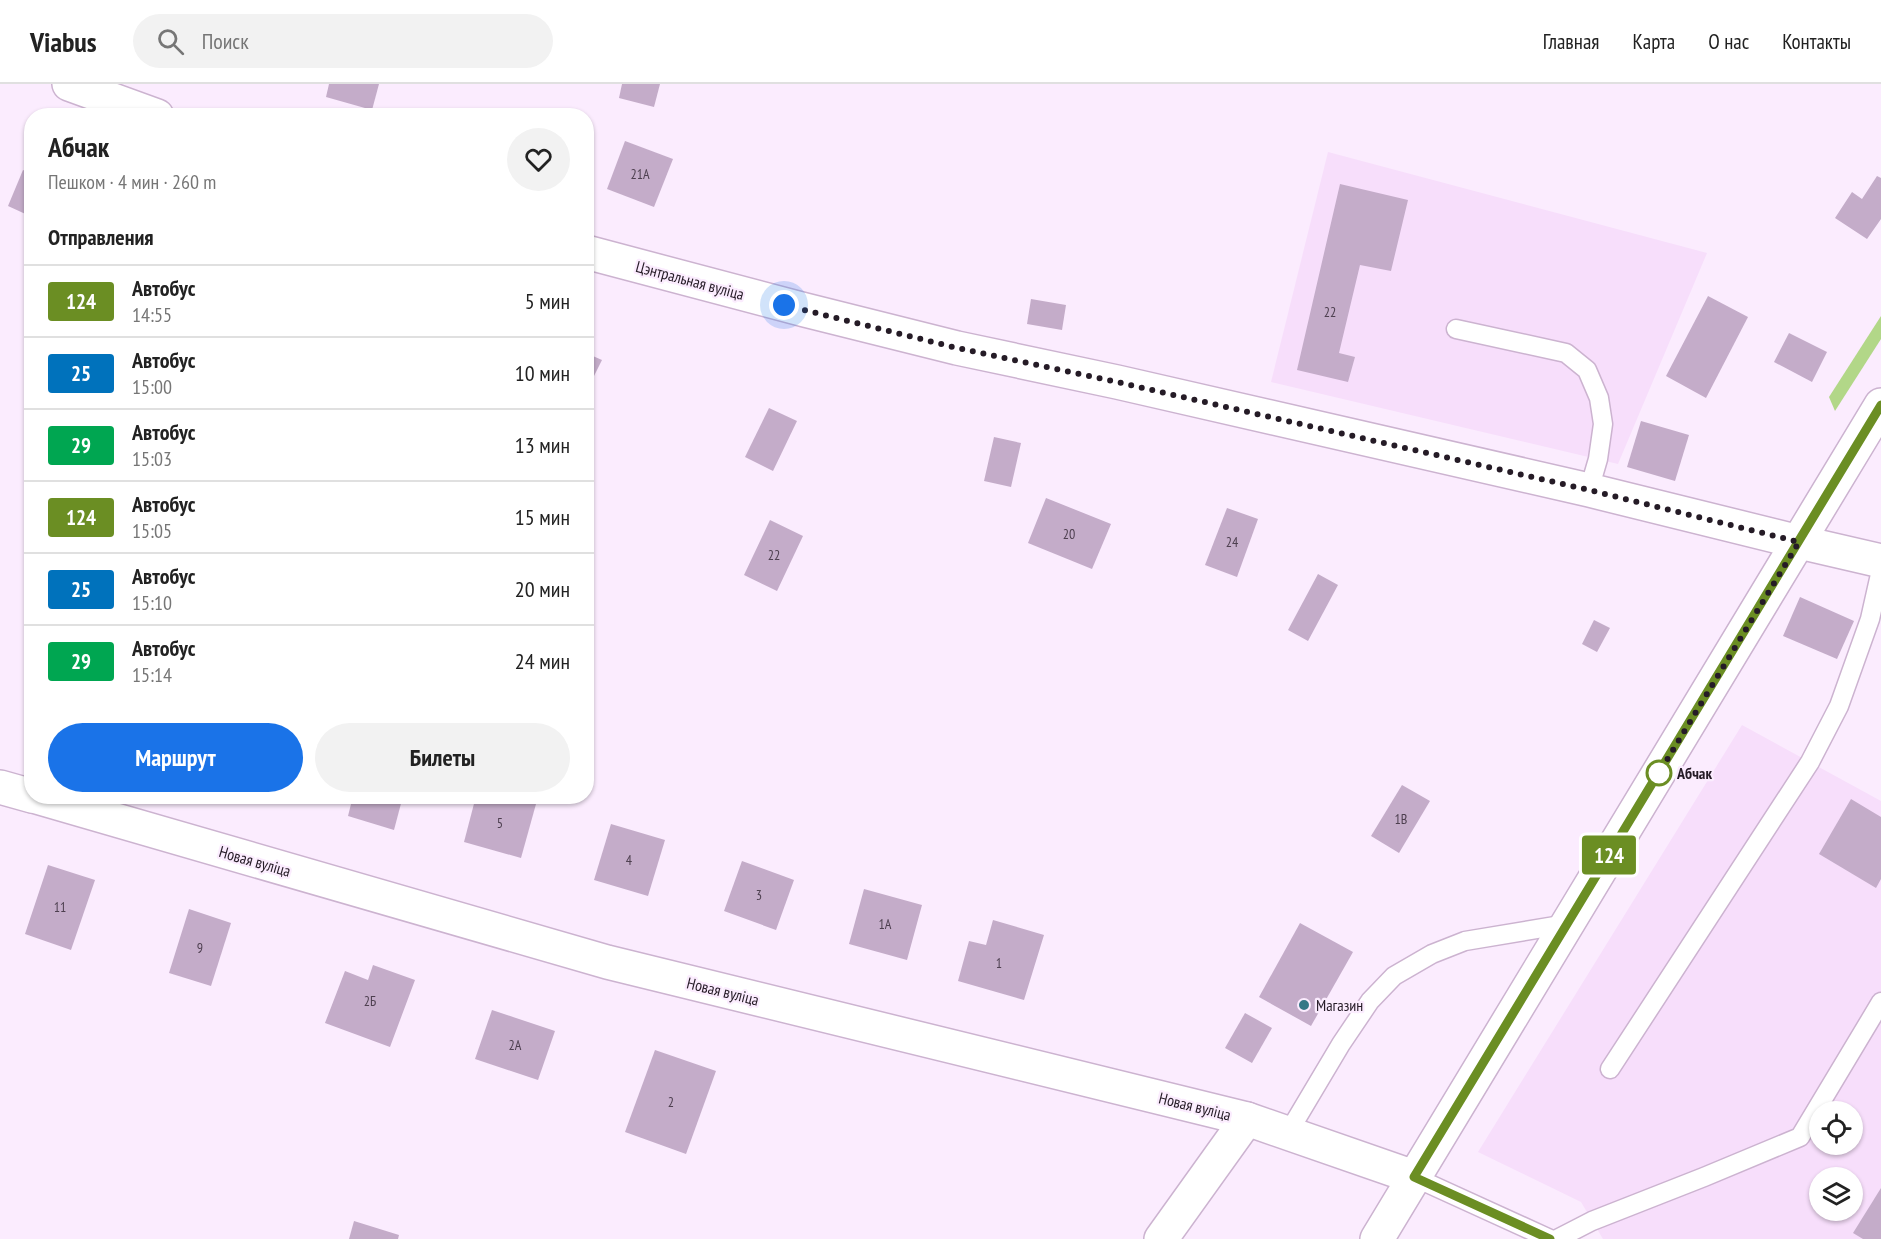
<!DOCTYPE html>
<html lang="ru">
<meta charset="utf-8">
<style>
body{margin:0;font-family:"PT Sans Narrow",sans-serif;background:#f2f2f2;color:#222;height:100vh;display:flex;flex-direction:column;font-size:22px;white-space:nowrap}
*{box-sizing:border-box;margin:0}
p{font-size:20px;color:#767676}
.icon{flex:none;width:33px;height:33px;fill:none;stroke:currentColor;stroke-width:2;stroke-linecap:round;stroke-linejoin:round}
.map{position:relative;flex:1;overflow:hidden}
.sheet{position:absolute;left:24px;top:24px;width:570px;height:696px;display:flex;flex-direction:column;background:#fff;border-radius:24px;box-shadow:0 2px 4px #0004}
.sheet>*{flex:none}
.badge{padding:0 12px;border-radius:4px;font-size:21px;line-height:39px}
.controls{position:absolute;left:1809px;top:1017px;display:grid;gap:12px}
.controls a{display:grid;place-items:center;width:54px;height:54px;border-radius:50%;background:#fff;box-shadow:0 2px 4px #0004;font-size:30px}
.you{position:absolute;width:30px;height:30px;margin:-15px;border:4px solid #fff;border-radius:50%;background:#1a73e8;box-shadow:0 0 0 9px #1a73e833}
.map>.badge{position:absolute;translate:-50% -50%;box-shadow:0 0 0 3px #fff}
h2{padding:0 24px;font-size:22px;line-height:54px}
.round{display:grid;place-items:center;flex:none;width:63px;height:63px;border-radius:32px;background:#f2f2f2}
.summary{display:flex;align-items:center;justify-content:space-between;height:102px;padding:0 24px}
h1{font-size:28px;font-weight:600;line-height:45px}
.button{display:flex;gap:12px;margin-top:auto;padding:12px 24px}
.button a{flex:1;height:69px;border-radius:36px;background:#1a73e8;color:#fff;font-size:24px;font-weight:600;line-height:69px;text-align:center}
.button a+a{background:#f2f2f2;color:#222}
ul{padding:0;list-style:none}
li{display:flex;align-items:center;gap:18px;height:72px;padding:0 24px;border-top:2px solid #e0e0e0}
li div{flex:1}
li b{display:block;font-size:22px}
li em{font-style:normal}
li .badge{min-width:66px;font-weight:700;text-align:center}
header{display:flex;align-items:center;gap:36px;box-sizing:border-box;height:84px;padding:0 30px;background:#fff;border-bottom:2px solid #e0e0e0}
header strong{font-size:28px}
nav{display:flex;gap:33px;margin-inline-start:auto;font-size:21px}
.search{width:420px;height:54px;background:#f2f2f2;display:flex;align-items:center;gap:15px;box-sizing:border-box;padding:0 21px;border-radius:33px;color:#767676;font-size:22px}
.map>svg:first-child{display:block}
</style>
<header>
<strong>Viabus</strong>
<div class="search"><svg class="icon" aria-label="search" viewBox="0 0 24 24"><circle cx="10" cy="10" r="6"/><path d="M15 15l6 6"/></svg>Поиск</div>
<nav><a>Главная</a><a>Карта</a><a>О нас</a><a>Контакты</a></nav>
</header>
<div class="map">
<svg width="1881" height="1155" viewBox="0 0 1881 1155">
<rect width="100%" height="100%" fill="#fbecfe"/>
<!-- built -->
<g fill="#f7defb" fill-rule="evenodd">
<path d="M1328,68L1707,169L1618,380L1271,298Z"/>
<path d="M1742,641L1881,717V1155H1603L1581,1118L1478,1068ZM1820,1028H1852V1060H1820ZM1820,1094H1852V1126H1820Z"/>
</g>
<!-- green -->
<path fill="#b2d788" d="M1881,232V255L1835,327L1829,313Z"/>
<!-- building -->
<g fill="#c4acc9">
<path d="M329,0H379L372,26L326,13Z"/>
<path d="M622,0H660L654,23L619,14Z"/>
<path d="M625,57L673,75L654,123L607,105Z"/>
<path d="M23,86L32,90V133L8,122Z"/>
<path d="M1877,92L1881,94V135L1867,155L1835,134L1852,108L1862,115Z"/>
<path d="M1340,100L1408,116L1391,187L1360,181L1339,269L1355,273L1348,298L1297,286Z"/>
<path d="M1708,212L1748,233L1706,314L1666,292Z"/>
<path d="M1031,215L1066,221L1062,246L1027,240Z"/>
<path d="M1789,249L1827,268L1812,298L1774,278Z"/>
<path d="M586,269L602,276L586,308Z"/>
<path d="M769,324L797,337L773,387L745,373Z"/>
<path d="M1641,337L1689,351L1675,397L1627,383Z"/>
<path d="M994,353L1021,359L1011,403L984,397Z"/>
<path d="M1046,414L1111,440L1092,485L1028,459Z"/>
<path d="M1227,424L1258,435L1237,493L1205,481Z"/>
<path d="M770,436L803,452L777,507L744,491Z"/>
<path d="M1318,490L1338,501L1308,557L1288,546Z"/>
<path d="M1800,513L1854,537L1837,575L1783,552Z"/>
<path d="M1594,536L1610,544L1597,568L1582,560Z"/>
<path d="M1402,701L1430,717L1399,769L1371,752Z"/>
<path d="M353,712H403L394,746L348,732Z"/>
<path d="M476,712H509L536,720L521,774L464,758Z"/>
<path d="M1851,715L1881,733V795L1876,804L1819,770Z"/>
<path d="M611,740L665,756L648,812L594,796Z"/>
<path d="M742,777L794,796L776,846L724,827Z"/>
<path d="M48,781L95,796L71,866L25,850Z"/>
<path d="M864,805L922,821L907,876L849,860Z"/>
<path d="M189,825L231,839L211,902L169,889Z"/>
<path d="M993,836L1044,851L1024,916L958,897L969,857L986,861Z"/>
<path d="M1300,839L1353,868L1311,942L1259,913Z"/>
<path d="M373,881L415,896L390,963L325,939L345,887L368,896Z"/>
<path d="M492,926L555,947L538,996L475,975Z"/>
<path d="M1245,929L1272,944L1252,979L1225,964Z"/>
<path d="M655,966L716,987L686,1070L625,1048Z"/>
<path d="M1881,1104V1155H1863L1853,1149Z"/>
<path d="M354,1137L399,1151L398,1155H349Z"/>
</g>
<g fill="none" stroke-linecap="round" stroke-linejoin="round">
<defs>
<g id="lane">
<path d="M1456,245L1566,269L1587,286L1599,314L1603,340L1598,375L1589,406"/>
<path d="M1610,985L1810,678L1839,622L1870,535L1881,486"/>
<path d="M1288,1049L1341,960L1370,917L1394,892L1432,870L1465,857L1567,840"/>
<path d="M1414,1093L1550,1155"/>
<path d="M1557,1155L1592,1137L1704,1093L1800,1053L1881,918"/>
</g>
<g id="street">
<path d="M1799,458L1881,477"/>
<path d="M0,703L32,712"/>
<path d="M33,712L607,878L1247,1035L1414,1093"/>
<path d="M1161,1155L1247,1035"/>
</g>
<g id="secondary">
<path d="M69,0L157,32"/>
<path d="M586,168L805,226L957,264L1117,298L1589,406L1799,458"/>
<path d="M1377,1155L1881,321"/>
</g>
</defs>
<!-- lane casing -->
<use href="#lane" stroke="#ccb3d0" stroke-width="21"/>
<!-- street casing -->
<use href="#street" stroke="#ccb3d0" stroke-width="36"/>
<!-- secondary casing -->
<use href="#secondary" stroke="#ccb3d0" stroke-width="36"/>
<!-- lane -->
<use href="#lane" stroke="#fff" stroke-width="18"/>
<!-- street -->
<use href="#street" stroke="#fff" stroke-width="33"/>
<!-- secondary -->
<use href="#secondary" stroke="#fff" stroke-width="33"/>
</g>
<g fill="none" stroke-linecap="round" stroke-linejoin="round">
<defs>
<path id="line" d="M1550,1155L1414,1093L1881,321"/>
</defs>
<!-- line casing -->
<use href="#line" stroke="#fff" stroke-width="14"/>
<!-- line -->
<use href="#line" stroke="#6b8e23" stroke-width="9"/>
<!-- walk -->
<path stroke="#251b26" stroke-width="6" stroke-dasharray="0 10.8" d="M784,221L957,264L1117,298L1589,406L1799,458L1659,689"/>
</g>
<!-- markers -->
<circle fill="#fff" stroke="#6b8e23" stroke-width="3" cx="1659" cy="689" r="12"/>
<circle fill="#347887" stroke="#fbecfe" stroke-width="2" cx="1304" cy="921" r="6"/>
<g text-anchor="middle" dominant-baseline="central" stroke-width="4.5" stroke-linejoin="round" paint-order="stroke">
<!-- number labels -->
<g font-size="14" fill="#4d3f4f">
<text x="640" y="90">21А</text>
<text x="1330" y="228">22</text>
<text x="1069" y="450">20</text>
<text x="1232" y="458">24</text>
<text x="774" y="471">22</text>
<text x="1401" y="735">1В</text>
<text x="500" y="739">5</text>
<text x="629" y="776">4</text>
<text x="759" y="811">3</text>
<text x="60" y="823">11</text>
<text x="885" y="840">1А</text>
<text x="200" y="864">9</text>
<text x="999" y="879">1</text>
<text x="370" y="917">2Б</text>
<text x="515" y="961">2А</text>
<text x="671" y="1018">2</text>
</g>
<!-- street labels -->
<g font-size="16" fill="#251b26" stroke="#fbecfe">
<text transform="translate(690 196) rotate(15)">Цэнтральная вуліца</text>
<text transform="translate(255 777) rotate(16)">Новая вуліца</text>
<text transform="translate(723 907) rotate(14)">Новая вуліца</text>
<text transform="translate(1195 1022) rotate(14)">Новая вуліца</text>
</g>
<!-- stop labels -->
<g font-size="16" font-weight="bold" fill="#251b26" stroke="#fbecfe" text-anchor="start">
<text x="1677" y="689">Абчак</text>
</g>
<!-- poi labels -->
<g font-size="16" fill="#251b26" stroke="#fbecfe" text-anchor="start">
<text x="1316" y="921">Магазин</text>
</g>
</g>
</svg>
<div class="controls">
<a><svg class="icon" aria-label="locate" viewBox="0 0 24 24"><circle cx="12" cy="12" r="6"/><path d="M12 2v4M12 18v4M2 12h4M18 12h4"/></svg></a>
<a><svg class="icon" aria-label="layers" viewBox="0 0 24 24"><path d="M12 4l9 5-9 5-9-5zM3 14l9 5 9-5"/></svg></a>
</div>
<div class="you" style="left:784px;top:221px"></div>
<b class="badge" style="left:1609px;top:771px;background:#6b8e23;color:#fff">124</b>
<section class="sheet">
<div class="summary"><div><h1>Абчак</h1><p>Пешком · 4 мин · 260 m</p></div><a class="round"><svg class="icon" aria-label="heart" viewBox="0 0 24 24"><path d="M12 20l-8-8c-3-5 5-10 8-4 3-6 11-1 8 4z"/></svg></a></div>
<h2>Отправления</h2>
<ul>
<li><span class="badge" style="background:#6b8e23;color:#fff">124</span><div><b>Автобус</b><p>14:55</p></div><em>5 мин</em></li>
<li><span class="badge" style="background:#0072bc;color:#fff">25</span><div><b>Автобус</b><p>15:00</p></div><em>10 мин</em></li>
<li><span class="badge" style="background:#00a651;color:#fff">29</span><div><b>Автобус</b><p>15:03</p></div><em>13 мин</em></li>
<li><span class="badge" style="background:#6b8e23;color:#fff">124</span><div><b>Автобус</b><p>15:05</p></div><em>15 мин</em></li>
<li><span class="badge" style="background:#0072bc;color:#fff">25</span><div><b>Автобус</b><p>15:10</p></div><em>20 мин</em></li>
<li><span class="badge" style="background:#00a651;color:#fff">29</span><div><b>Автобус</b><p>15:14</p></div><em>24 мин</em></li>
</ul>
<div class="button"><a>Маршрут</a><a>Билеты</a></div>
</section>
</div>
